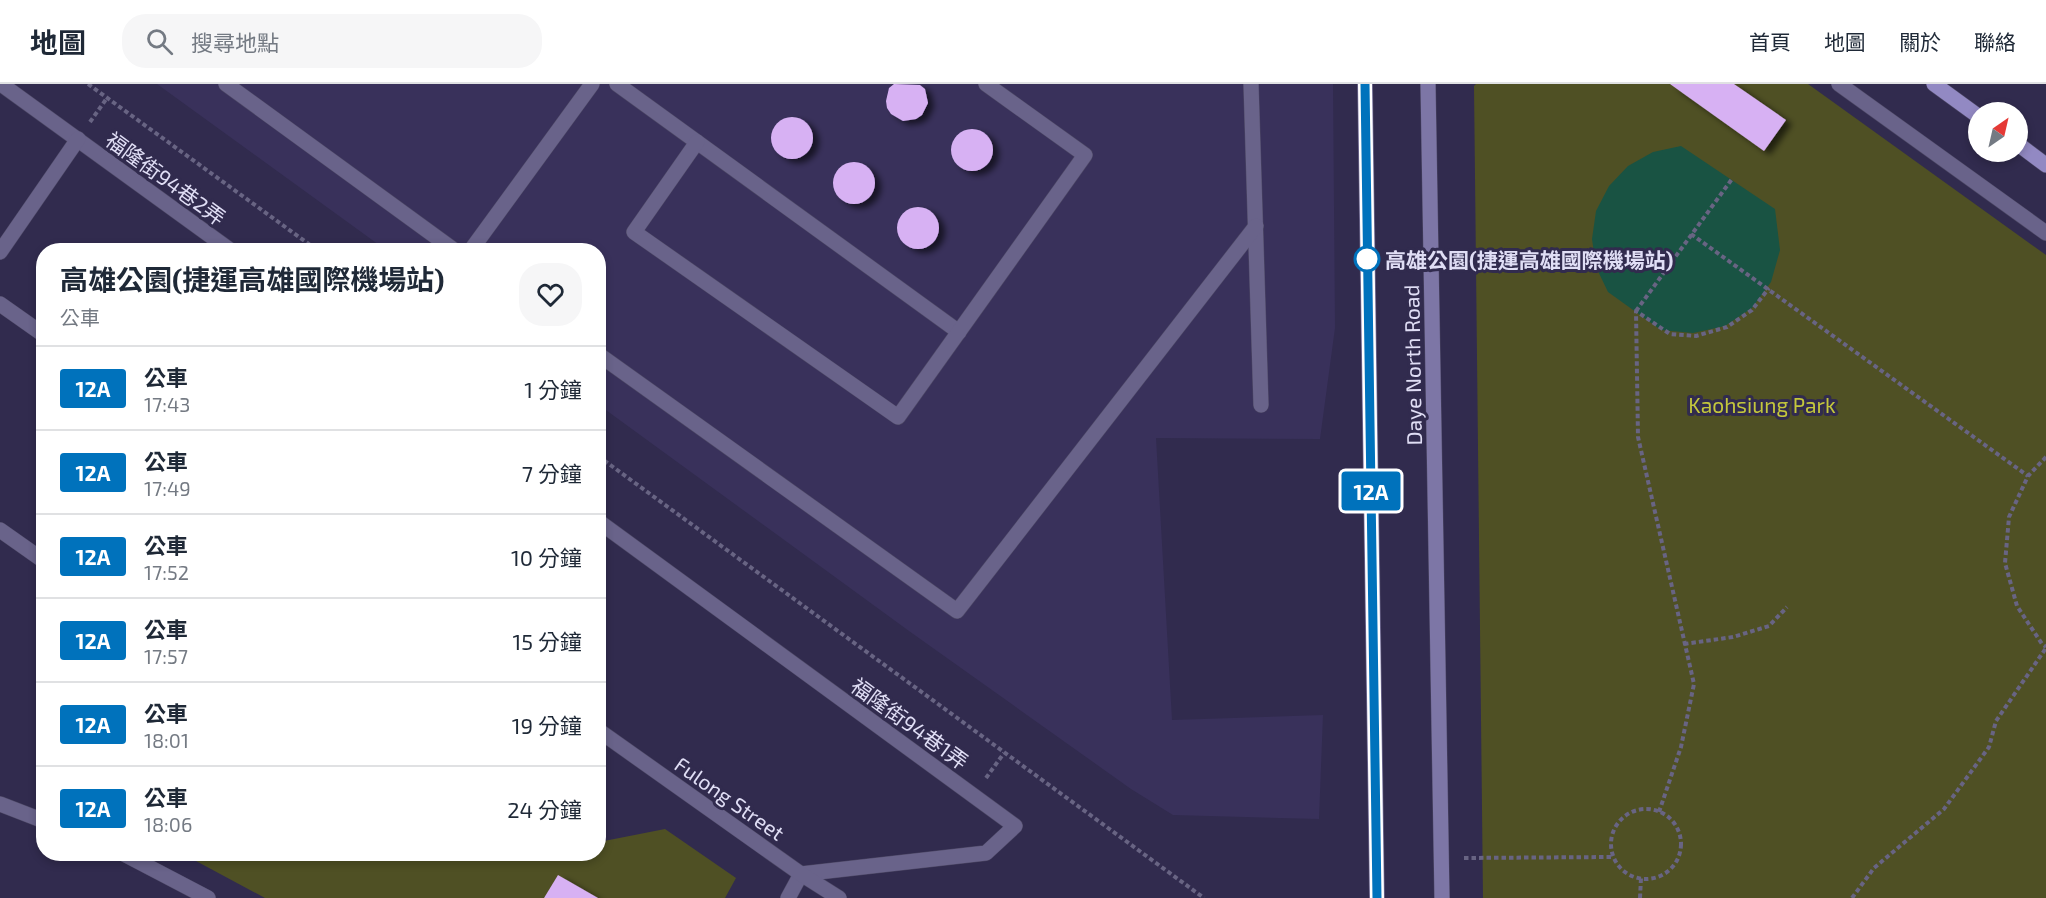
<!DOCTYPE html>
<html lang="zh-TW">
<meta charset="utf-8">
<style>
body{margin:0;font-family:"Exo 2","Noto Sans TC",sans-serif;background:#f6f6f7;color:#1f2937;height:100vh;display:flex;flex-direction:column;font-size:22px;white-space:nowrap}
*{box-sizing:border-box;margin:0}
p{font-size:20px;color:#747a83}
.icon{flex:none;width:33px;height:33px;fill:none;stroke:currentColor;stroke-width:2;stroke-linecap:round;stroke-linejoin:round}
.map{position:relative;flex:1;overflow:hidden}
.panel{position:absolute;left:36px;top:159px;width:570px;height:618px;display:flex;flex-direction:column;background:#fff;border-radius:24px;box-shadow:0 3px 9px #0003}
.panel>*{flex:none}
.badge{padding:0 12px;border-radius:4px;font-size:21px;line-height:39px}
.needle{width:39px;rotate:34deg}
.tools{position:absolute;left:1968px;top:18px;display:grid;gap:12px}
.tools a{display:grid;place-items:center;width:60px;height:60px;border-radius:50%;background:#fff;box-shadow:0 3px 9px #0003;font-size:30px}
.map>.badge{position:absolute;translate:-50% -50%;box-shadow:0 0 0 3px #fff}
.round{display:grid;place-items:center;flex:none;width:63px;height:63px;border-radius:24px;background:#f6f6f7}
.head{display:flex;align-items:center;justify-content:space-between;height:102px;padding:0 24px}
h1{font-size:28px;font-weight:700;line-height:45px}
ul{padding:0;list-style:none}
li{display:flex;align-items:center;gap:18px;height:84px;padding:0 24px;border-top:2px solid #e0e1e3}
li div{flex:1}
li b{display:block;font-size:22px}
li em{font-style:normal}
li .badge{min-width:66px;font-weight:700;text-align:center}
header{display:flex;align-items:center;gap:36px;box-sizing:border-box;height:84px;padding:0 30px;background:#fff;border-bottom:2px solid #e0e1e3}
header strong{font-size:28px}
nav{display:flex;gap:33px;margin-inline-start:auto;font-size:21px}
.search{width:420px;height:54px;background:#f6f6f7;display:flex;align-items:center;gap:15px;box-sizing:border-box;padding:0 21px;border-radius:24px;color:#747a83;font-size:22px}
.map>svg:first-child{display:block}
</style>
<header>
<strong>地圖</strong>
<div class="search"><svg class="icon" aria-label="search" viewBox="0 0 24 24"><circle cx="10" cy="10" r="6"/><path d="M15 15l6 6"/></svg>搜尋地點</div>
<nav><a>首頁</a><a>地圖</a><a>關於</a><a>聯絡</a></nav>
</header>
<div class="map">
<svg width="2046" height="814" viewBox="0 0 2046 814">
<defs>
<filter id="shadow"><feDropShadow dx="6" dy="4" stdDeviation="3" flood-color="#0009"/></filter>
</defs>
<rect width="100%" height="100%" fill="#312b4e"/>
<!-- built -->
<path fill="#39315b" d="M157,0H1333L1335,244L1320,355L1156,354L1172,636L1323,631L1319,735L1173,731L1131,705L909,547L599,321L598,166H386Z"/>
<!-- green -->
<g fill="#4f5024">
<path d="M1476,0H1808L2046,171V814H1483L1474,2Z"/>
<path d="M665,745L736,794L725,814H265L183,770H598L599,758Z"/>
</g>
<!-- water -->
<path fill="#195343" d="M1681,62L1775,125L1780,166L1771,198L1752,224L1725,242L1693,249L1661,246L1608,208L1596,183L1592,155L1596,127L1609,102L1628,82L1653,68Z"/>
<!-- building -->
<g fill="#d7b1f3" filter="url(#shadow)">
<path d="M894,0L920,1L925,5L928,19L922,31L916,35L903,37L891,30L887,24L886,17L889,4Z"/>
<path d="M1670,0H1734L1786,36L1764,67Z"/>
<circle cx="792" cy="54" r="21"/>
<circle cx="972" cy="66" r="21"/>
<circle cx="854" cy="99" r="21"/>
<circle cx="918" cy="144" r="21"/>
<path d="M558,791L598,814H544Z"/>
</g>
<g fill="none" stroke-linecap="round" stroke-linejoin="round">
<defs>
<g id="lane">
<path d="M1,0L230,166"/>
<path d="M226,0L454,166"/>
<path d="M617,0L959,248"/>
<path d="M1251,0L1261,321"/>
<path d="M1839,0L2046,149"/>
<path d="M697,58L634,148L898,333L1085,71L986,0"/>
<path d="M471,166L592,0"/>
<path d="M598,270L957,527L1256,142"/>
<path d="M598,437L1015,742L986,769L801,790L788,814"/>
<path d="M0,446L44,477"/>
<path d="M0,720L44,737"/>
<path d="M124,770L208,814"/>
</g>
<g id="street">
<path d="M0,168L78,55"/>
<path d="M0,220L44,251"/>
<path d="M598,646L801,790L839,814"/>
</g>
<g id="secondary">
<path d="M1365,0L1377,814"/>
<path d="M1428,0L1442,814"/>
</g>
<g id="primary">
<path d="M1934,0L1978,32"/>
<path d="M2018,60L2046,81"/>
</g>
</defs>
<!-- lane casing -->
<use href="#lane" stroke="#4d4865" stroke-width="16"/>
<!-- street casing -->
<use href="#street" stroke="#4d4865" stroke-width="16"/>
<!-- secondary casing -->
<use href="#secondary" stroke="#4d4865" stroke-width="16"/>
<!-- primary casing -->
<use href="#primary" stroke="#4d4865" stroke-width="16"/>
<!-- path -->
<g stroke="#686483" stroke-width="4" stroke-dasharray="4.5 3" stroke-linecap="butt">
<path d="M88,0L317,166"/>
<path d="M90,38L107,14"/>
<path d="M1691,150L2028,392"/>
<path d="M1636,227L1732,95"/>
<path d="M598,372L1204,814"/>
<path d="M2046,373L2028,392L2009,433L2005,479L2017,522L2042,560L2046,563"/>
<path d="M1684,560L1733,553L1769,542L1787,523"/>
<path d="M986,694L1004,669"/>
<circle cx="1646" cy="760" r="35"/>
<path d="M1659,728L1681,663L1694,600L1638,353L1636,227L1670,250L1696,252L1727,243L1752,226L1769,204"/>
<path d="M1464,774L1614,773"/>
<path d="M1640,814L1641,794"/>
<path d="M1852,814L1874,784L1944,725L1989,663L1996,637L2046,564"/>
</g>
<!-- lane -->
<use href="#lane" stroke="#69638a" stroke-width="15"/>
<!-- street -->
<use href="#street" stroke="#69638a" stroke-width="15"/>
<!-- secondary -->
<use href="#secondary" stroke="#7d76a6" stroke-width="15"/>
<!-- primary -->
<use href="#primary" stroke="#9289c3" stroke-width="15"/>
</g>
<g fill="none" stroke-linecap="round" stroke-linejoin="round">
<defs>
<path id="line" d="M1365,0L1377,814"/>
</defs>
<!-- line casing -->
<use href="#line" stroke="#fff" stroke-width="14"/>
<!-- line -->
<use href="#line" stroke="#0072bc" stroke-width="9"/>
</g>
<!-- markers -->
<circle fill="#fff" stroke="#0072bc" stroke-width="3" cx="1367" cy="175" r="12"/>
<g text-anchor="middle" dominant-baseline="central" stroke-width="6" stroke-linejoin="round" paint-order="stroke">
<!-- street labels -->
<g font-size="21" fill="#e0def5" stroke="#312b4e">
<text transform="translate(166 94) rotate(36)">福隆街94巷2弄</text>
<text transform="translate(1412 281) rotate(-91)">Daye North Road</text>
<text transform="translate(910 639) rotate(36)">福隆街94巷1弄</text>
<text transform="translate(730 714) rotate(35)">Fulong Street</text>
</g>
<!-- stop labels -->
<g font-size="21" font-weight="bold" fill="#e0def5" stroke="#312b4e" text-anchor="start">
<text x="1385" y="175">高雄公園(捷運高雄國際機場站)</text>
</g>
<!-- park labels -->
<g font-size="21" fill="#c4c73c" stroke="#312b4e">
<text x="1762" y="320">Kaohsiung Park</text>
</g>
</g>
</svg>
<div class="tools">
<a><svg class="needle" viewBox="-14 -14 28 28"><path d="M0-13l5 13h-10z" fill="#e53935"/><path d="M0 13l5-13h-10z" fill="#747a83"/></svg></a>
</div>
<b class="badge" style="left:1371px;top:407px;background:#0072bc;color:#fff">12A</b>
<section class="panel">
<div class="head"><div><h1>高雄公園(捷運高雄國際機場站)</h1><p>公車</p></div><a class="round"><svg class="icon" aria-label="heart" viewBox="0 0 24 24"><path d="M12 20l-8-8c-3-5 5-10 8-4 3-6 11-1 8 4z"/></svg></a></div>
<ul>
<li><span class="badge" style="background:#0072bc;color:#fff">12A</span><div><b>公車</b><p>17:43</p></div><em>1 分鐘</em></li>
<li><span class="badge" style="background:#0072bc;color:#fff">12A</span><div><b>公車</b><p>17:49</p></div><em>7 分鐘</em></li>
<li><span class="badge" style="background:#0072bc;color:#fff">12A</span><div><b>公車</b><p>17:52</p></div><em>10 分鐘</em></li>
<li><span class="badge" style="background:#0072bc;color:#fff">12A</span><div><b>公車</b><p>17:57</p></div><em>15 分鐘</em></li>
<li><span class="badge" style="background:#0072bc;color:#fff">12A</span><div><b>公車</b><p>18:01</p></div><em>19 分鐘</em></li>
<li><span class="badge" style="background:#0072bc;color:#fff">12A</span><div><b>公車</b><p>18:06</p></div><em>24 分鐘</em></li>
</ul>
</section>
</div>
